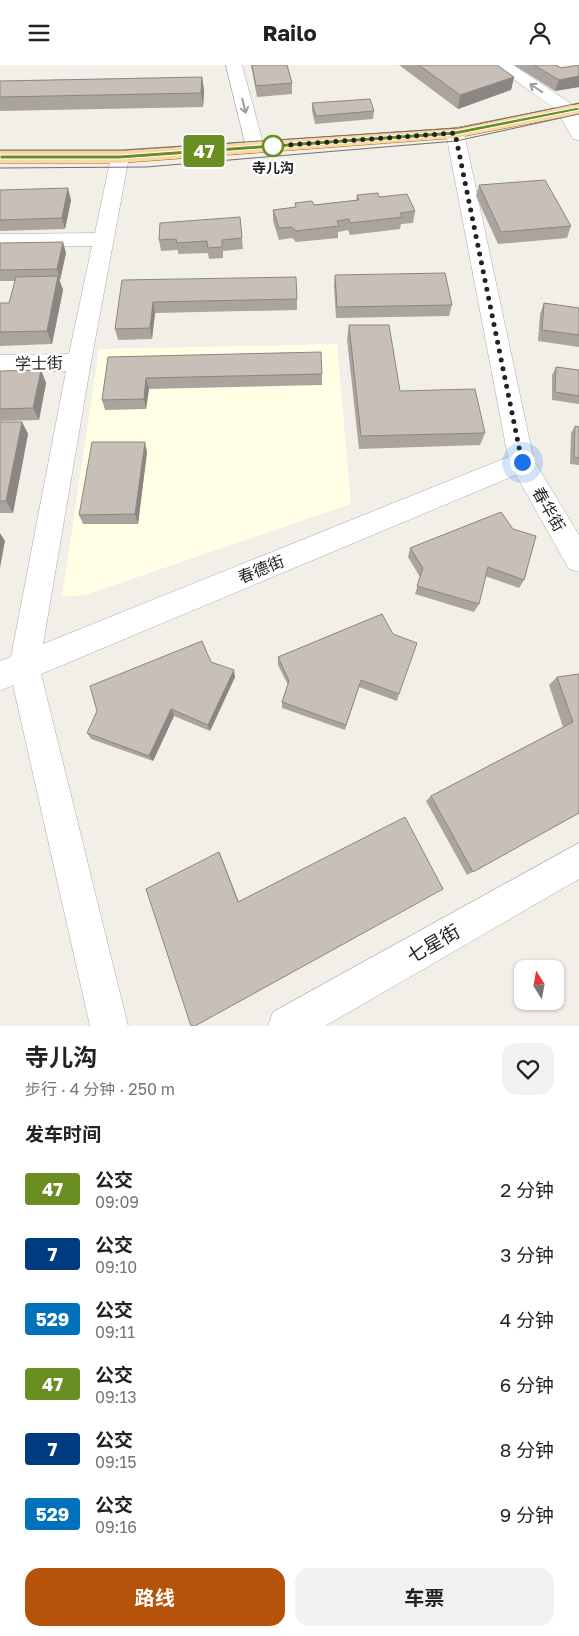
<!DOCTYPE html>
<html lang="zh">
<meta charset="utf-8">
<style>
body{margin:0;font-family:"Golos Text","Noto Sans SC",sans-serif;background:#f2f2f2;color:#222;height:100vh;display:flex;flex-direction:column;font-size:19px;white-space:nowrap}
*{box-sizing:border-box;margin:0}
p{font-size:16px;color:#767676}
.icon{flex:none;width:28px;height:28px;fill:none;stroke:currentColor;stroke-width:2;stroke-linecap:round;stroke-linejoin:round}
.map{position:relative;height:961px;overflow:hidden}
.panel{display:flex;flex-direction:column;background:#fff;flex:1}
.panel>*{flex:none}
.badge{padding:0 10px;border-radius:4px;font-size:18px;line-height:32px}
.needle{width:32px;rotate:349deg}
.tools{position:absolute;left:514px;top:895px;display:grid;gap:10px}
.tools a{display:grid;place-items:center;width:50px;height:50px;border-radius:10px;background:#fff;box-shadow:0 1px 4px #0004;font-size:25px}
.you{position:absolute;width:25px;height:25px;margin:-12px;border:4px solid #fff;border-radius:50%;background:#1a73e8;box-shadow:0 0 0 8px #1a73e833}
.map>.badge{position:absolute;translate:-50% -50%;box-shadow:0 0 0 2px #fff}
h2{padding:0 25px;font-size:19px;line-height:45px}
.round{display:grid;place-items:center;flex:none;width:52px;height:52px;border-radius:15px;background:#f2f2f2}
.overview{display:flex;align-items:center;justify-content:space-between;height:85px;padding:0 25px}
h1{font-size:24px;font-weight:700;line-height:38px}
.cta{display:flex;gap:10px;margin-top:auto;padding:10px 25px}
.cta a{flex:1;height:58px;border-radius:15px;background:#b45309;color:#fff;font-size:20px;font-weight:700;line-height:58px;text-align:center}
.cta a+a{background:#f2f2f2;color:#222}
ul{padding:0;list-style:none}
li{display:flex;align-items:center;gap:15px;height:65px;padding:0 25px}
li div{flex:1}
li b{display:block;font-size:19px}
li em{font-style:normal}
li .badge{min-width:55px;font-weight:700;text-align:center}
header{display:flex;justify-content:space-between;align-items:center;height:65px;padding:0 25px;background:#fff;font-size:22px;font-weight:700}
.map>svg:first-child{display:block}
</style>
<header><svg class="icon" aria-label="menu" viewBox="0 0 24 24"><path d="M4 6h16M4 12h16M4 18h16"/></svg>Railo<svg class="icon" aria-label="person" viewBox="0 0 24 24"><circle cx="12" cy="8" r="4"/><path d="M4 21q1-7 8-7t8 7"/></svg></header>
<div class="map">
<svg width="579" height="961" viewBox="0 0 579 961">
<rect width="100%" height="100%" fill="#f2efe9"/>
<!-- education -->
<path fill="#ffffe5" d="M337,279L351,439L85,530L62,532L99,284Z"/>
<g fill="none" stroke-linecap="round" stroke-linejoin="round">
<defs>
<g id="minor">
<path d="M226,0H242L264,82L261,86H249L246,82Z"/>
<path d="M494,0H513L576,42L579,46V75L573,74L560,51L561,48Z"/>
<path d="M455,63L461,64L464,68L534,396L579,470V507L569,504L516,410L41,609L128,961H90L13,620L0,626V596L11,592L66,306H0V290L69,289L92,181H0V169L95,168L111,92L114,88H126L129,92L91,297L43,579L508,392L446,68L449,64Z"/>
<path d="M579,778V814L325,961H268L273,947Z"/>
</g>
<path id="major" d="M579,39V49L455,73L120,98H0V86H120L455,63Z"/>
</defs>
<!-- minor casing -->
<use href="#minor" stroke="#a9a9a9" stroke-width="1"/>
<!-- major casing -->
<use href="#major" stroke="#a06b00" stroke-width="1"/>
<!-- minor -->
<use href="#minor" fill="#fff" fill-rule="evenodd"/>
<!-- major -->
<use href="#major" fill="#fcd6a4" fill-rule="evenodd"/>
<!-- tram -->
<g stroke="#707070" stroke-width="1">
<path d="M0,85H122L459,63L579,38"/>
<path d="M0,103L146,102L456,76L579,49"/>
</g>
</g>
<!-- wall -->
<g fill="#aba49e">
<path d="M251,0H287L292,18V29L257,32Z"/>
<path d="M399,0H497L514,12L511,25L458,44Z"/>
<path d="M514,0H556L561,3L579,0V22L555,26Z"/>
<path d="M202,12L204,26L203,42L0,46V16Z"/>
<path d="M312,38L374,46L373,54L315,59L312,46Z"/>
<path d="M479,120L571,161L567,173L498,179L476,131Z"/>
<path d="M0,125L71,135L65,164L0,166Z"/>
<path d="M357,130L379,132L415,146L413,158L401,159L400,164L350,170L348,165L338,167V173L296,177L292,173L279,175L273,156V145L295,142V138L314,140L356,135Z"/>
<path d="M160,158L242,173L243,184L223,186V193L209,194L208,188L178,189V185L161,186L159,175Z"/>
<path d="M0,178L66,188L60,215H59L63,225L52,279L0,281V238H9L15,216H0Z"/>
<path d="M335,210L452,240L449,251L336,253L334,221Z"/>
<path d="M122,215L297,234V245L155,248L152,274L118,275L115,264Z"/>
<path d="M544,238L579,243V282L538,276L540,249Z"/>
<path d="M349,260L400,326L485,368L480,380L359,384L347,274Z"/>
<path d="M108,292L322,309V320L149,324L146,344L105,345L102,335Z"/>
<path d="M556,302L579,305V339L552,335V310Z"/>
<path d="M41,305L46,318L39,355L0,356V306Z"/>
<path d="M0,357H22L28,369L13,448H0Z"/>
<path d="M575,361L579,362V400L570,399L571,368Z"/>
<path d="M147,387L138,459H83L79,450Z"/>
<path d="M501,447L524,515L519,523L485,511L479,539L474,547L415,529L420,512L408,492L410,483Z"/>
<path d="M382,549L399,629L397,636L359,622L345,665L282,643V637L288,620L278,600V592Z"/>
<path d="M211,597L235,612L210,666L174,651L153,696L91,674L87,668Z"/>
<path d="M579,609V748L467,810L426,736L431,731L563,662L549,620L557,612Z"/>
</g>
<!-- shaded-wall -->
<g fill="#8b8681">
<path d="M579,11V22L555,26L559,15Z"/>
<path d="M202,12L204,26L203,42L201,28Z"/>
<path d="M514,12L511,25L458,44L460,30Z"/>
<path d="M68,123L71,135L65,164L62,153Z"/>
<path d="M63,177L66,188L60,215L57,204Z"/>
<path d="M58,211L63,225L52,279L47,266Z"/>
<path d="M153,237L155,248L152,274L150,263Z"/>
<path d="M41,305L46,318L39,355L33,343Z"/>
<path d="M146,313L149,324L146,344L144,334Z"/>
<path d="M22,357L28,369L13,448L6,436Z"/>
<path d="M145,377L147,387L138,459L135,449Z"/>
<path d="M0,468L5,476L0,503Z"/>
<path d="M234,605L235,612L210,666L208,660Z"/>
<path d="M171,644L174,651L153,696L149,691Z"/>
<path d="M219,787L221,791L240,840L238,837Z"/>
</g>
<!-- building -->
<g fill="#c7bfb8" stroke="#8b8681">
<path d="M252,0H287L292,18L256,21Z"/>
<path d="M419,0H497L514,12L460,30Z"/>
<path d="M534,0H556L561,3L579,0V11L559,15Z"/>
<path d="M202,12L201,28L0,32V16Z"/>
<path d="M370,34L374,46L316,51L312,38Z"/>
<path d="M545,115L571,161L501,167L479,120Z"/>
<path d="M68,123L62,153L0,155V125Z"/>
<path d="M378,128L379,132L407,129L415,146L400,148L402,152L350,158L349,154L337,156L339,161L296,166L292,162L279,163L273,145L296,142L295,138L312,136L314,140L359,135L357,130Z"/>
<path d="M240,152L242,173L222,175V182L208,183L207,176L177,178L176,174L159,175L160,158Z"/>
<path d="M63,177L57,204L0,205V178Z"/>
<path d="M445,208L452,240L337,242L335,210Z"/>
<path d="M58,211L47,266L0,267V238H9L16,212Z"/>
<path d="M296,212L297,234L153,237L150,263L115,264L122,215Z"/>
<path d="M544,238L579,243V270L542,265Z"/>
<path d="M349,260H389L400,326L475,324L485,368L361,371Z"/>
<path d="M321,287L322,309L146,313L144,334L102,335L108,292Z"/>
<path d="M556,302L579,305V331L555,327Z"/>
<path d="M41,305L33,343L0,344V306Z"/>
<path d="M0,357H22L6,436H0Z"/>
<path d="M575,361L579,362V393L574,392Z"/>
<path d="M92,377H145L135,449L79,450Z"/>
<path d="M501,447L513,464L536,471L524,515L488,502L479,539L417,521L423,503L410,483Z"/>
<path d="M382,549L393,569L417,578L399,629L361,615L346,660L282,637L289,616L278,592Z"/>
<path d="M202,576L211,597L234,605L208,660L171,644L149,691L87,668L97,646L90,621Z"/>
<path d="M579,609V748L473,807L431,731L573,657L557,612Z"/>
<path d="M405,752L443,824L195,961H191L146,824L219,787L238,837Z"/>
</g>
<!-- one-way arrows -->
<defs><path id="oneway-shaft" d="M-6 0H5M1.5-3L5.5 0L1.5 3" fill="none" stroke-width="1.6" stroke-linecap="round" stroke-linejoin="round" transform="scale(1.25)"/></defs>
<g stroke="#9c9c9c">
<use href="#oneway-shaft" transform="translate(536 23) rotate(-146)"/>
<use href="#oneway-shaft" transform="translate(244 41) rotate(76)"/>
</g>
<!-- line -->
<path fill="#6b8e23" stroke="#fff" d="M579,42V45L455,70L120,94H0V90H120L455,66Z"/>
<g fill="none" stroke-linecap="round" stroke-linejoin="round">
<!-- walk -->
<path stroke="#222" stroke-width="5" stroke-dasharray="0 9" d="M273,81L455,68L522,397"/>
</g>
<!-- markers -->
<circle fill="#fff" stroke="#6b8e23" stroke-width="2.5" cx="273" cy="81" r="10"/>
<g text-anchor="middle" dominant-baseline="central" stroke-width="5" stroke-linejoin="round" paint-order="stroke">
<!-- far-stop labels -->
<g font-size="14" font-weight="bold" fill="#222" stroke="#fff">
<text x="273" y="102">寺儿沟</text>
</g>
<!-- street labels -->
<g font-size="16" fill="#222" stroke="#fff">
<text transform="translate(39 298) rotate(-1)">学士街</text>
<text transform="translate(549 444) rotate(60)">春华街</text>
<text transform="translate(261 504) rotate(-22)">春德街</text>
</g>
<!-- near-street labels -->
<g font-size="19" fill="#222" stroke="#fff">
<text transform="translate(433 878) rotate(-30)">七星街</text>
</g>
</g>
</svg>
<div class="tools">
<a><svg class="needle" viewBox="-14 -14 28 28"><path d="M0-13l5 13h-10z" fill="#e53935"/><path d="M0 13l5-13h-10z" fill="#767676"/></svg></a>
</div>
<div class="you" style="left:522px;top:397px"></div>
<b class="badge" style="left:204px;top:86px;background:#6b8e23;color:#fff">47</b>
</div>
<section class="panel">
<div class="overview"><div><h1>寺儿沟</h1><p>步行 · 4 分钟 · 250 m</p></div><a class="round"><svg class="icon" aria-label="heart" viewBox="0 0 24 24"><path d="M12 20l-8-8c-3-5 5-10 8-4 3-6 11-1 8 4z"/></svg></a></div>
<h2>发车时间</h2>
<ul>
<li><span class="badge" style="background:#6b8e23;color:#fff">47</span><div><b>公交</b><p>09:09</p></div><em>2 分钟</em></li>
<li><span class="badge" style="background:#003b80;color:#fff">7</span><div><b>公交</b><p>09:10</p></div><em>3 分钟</em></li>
<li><span class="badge" style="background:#0072bc;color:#fff">529</span><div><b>公交</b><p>09:11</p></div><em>4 分钟</em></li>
<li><span class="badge" style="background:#6b8e23;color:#fff">47</span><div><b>公交</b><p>09:13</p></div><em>6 分钟</em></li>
<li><span class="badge" style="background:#003b80;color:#fff">7</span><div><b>公交</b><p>09:15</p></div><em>8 分钟</em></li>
<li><span class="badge" style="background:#0072bc;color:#fff">529</span><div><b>公交</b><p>09:16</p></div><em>9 分钟</em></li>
</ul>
<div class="cta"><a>路线</a><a>车票</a></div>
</section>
